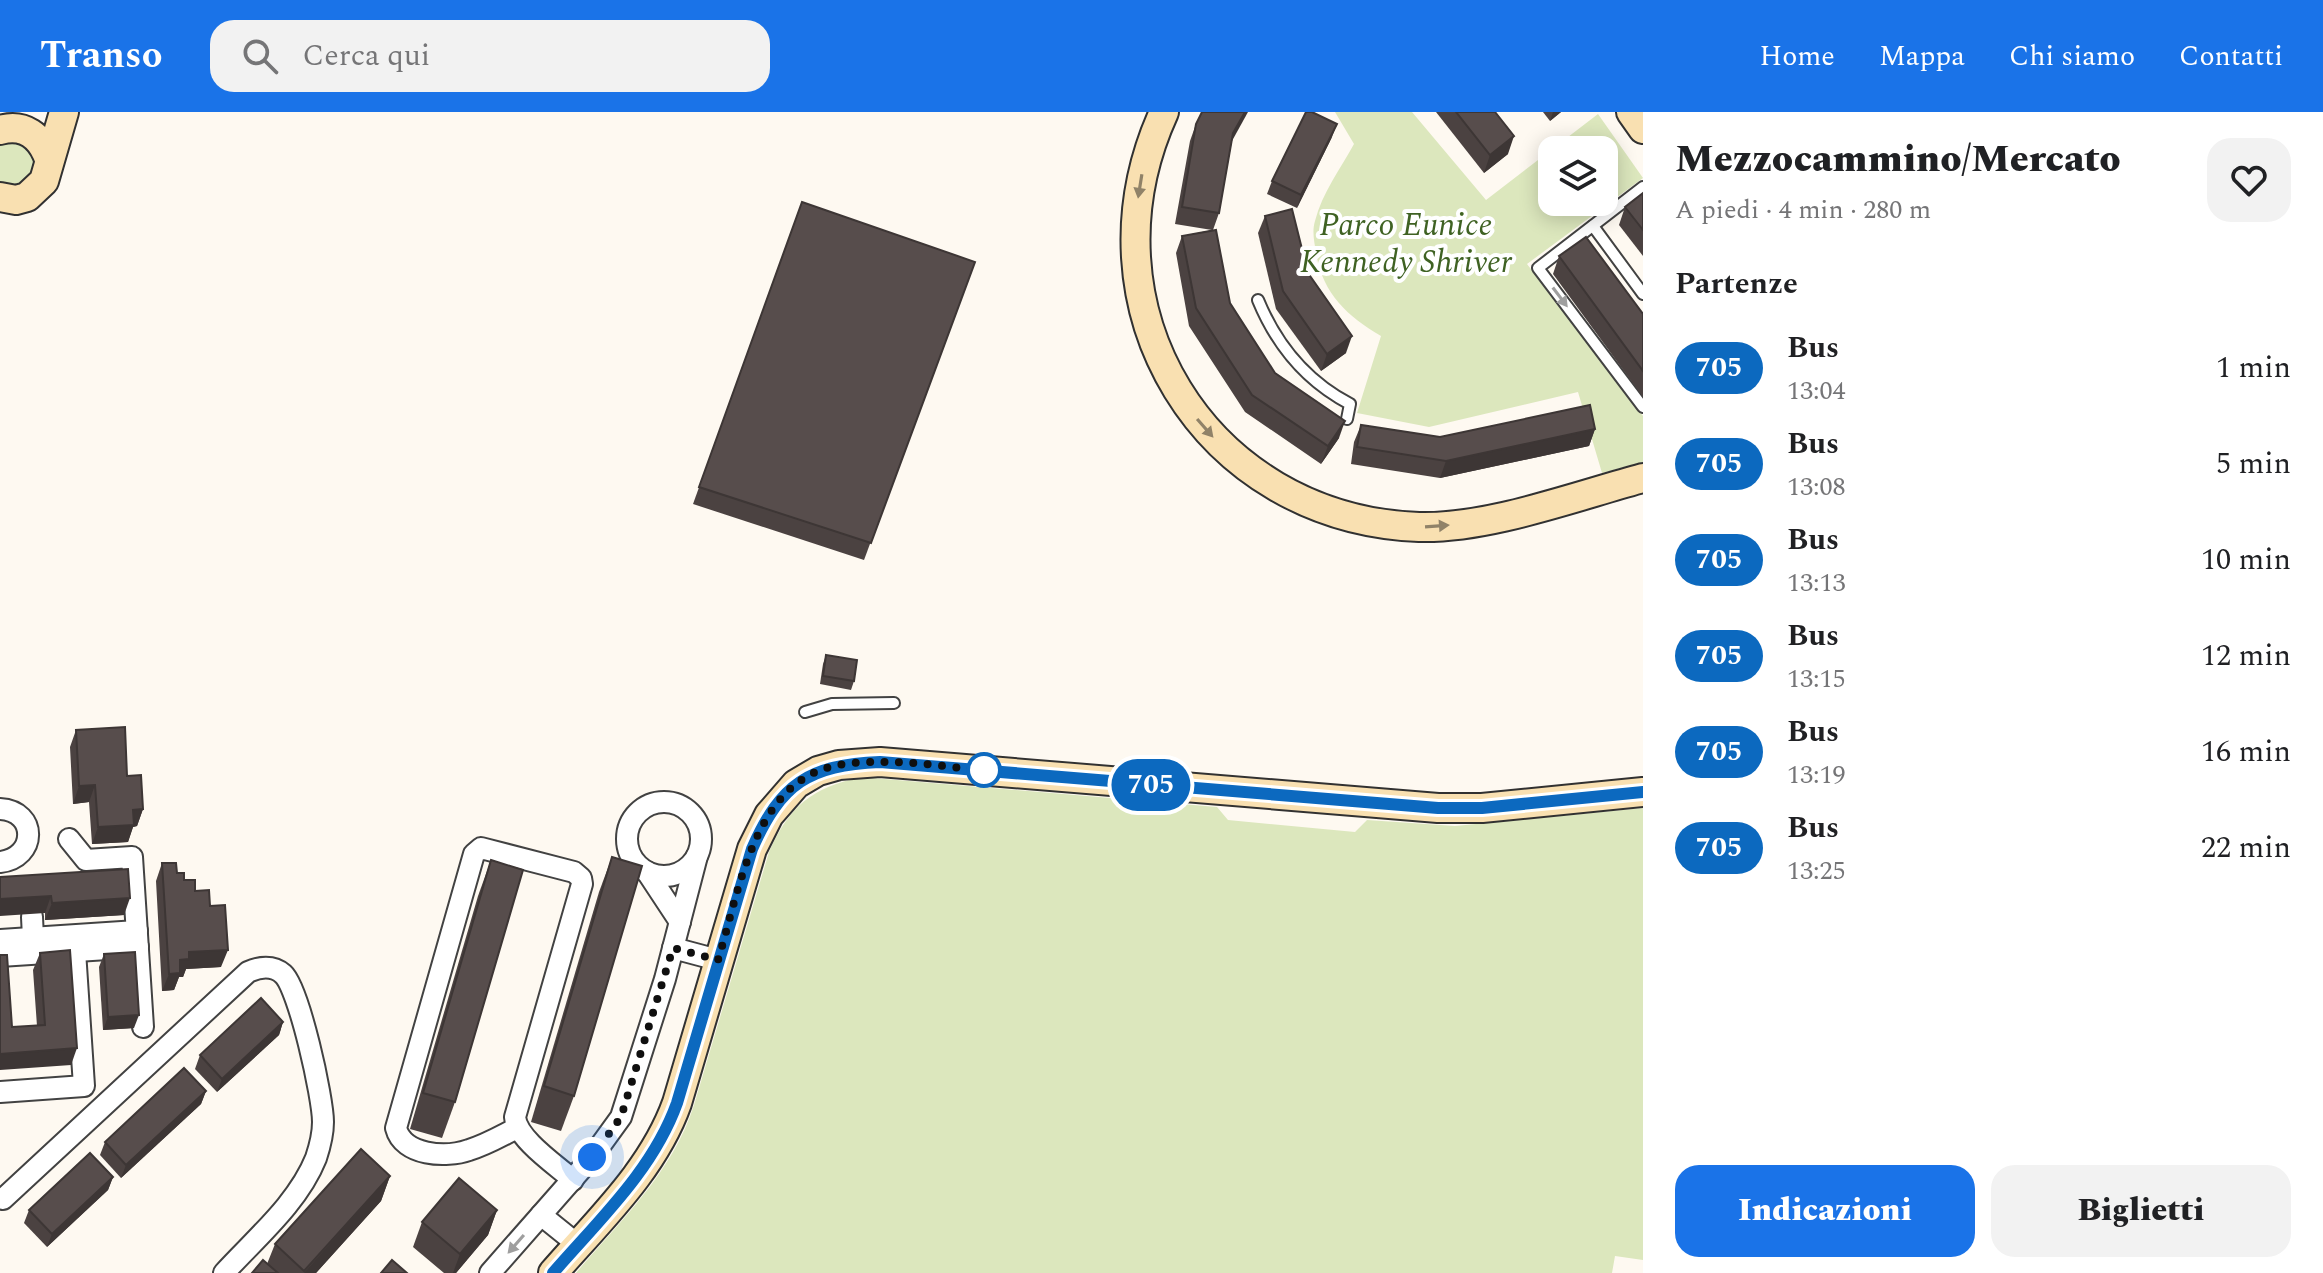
<!DOCTYPE html>
<html lang="it">
<meta charset="utf-8">
<style>
body{margin:0;font-family:Spectral,serif;background:#f2f2f2;color:#202124;height:100vh;display:flex;flex-direction:column;font-size:30px;white-space:nowrap}
*{box-sizing:border-box;margin:0}
p{font-size:26px;color:#757577}
.icon{flex:none;width:44px;height:44px;fill:none;stroke:currentColor;stroke-width:2;stroke-linecap:round;stroke-linejoin:round}
.map{position:relative;flex:1;overflow:hidden}
.details{display:flex;flex-direction:column;background:#fff;width:680px}
.details>*{flex:none}
.badge{padding:0 16px;border-radius:26px;font-size:28px;line-height:52px}
.fabs{position:absolute;left:1538px;top:24px;display:grid;gap:16px}
.fabs a{display:grid;place-items:center;width:80px;height:80px;border-radius:16px;background:#fff;box-shadow:0 4px 20px #0003;font-size:40px}
.you{position:absolute;width:40px;height:40px;margin:-20px;border:6px solid #fff;border-radius:50%;background:#1a73e8;box-shadow:0 0 0 12px #1a73e833}
.map>.badge{position:absolute;translate:-50% -50%;box-shadow:0 0 0 4px #fff}
h2{padding:0 32px;font-size:30px;line-height:72px}
.round{display:grid;place-items:center;flex:none;width:84px;height:84px;border-radius:24px;background:#f2f2f2}
.summary{display:flex;align-items:center;justify-content:space-between;height:136px;padding:0 32px}
h1{font-size:38px;font-weight:800;line-height:60px}
.button{display:flex;gap:16px;margin-top:auto;padding:16px 32px}
.button a{flex:1;height:92px;border-radius:24px;background:#1a73e8;color:#fff;font-size:32px;font-weight:800;line-height:92px;text-align:center}
.button a+a{background:#f2f2f2;color:#202124}
ul{padding:0;list-style:none}
li{display:flex;align-items:center;gap:24px;height:96px;padding:0 32px}
li div{flex:1}
li b{display:block;font-size:30px}
li em{font-style:normal}
li .badge{min-width:88px;font-weight:700;text-align:center}
header{display:flex;align-items:center;gap:48px;box-sizing:border-box;height:112px;padding:0 40px;background:#1a73e8;color:#fff}
header strong{font-size:38px}
nav{display:flex;gap:44px;margin-inline-start:auto;font-size:28px}
.search{width:560px;height:72px;background:#f2f2f2;display:flex;align-items:center;gap:20px;box-sizing:border-box;padding:0 28px;border-radius:24px;color:#757577;font-size:30px}
main{display:flex;flex:1;min-height:0}
.map>svg:first-child{display:block}
</style>
<header>
<strong>Transo</strong>
<div class="search"><svg class="icon" aria-label="search" viewBox="0 0 24 24"><circle cx="10" cy="10" r="6"/><path d="M15 15l6 6"/></svg>Cerca qui</div>
<nav><a>Home</a><a>Mappa</a><a>Chi siamo</a><a>Contatti</a></nav>
</header>
<main>
<div class="map">
<svg width="1643" height="1161" viewBox="0 0 1643 1161">
<rect width="100%" height="100%" fill="#fef9f1"/>
<!-- green -->
<g fill="#dce7bd" fill-rule="evenodd">
<path d="M1335,0H1412L1486,88L1598,2L1643,66L1527,152L1643,304V350L1602,361L1578,280L1429,315L1357,301L1381,224C1347,204 1322,181 1316,140C1314,129 1312,119 1315,109C1322,81 1341,56 1354,32ZM1552,38H1604V90H1552Z"/>
<path d="M12,27C53,43 31,84 0,71V31Z"/>
<path d="M861,665L1217,695L1228,708L1355,720L1367,708L1455,714L1643,696V1148L1615,1144L1612,1161H576C620,1109 673,1060 694,993L769,740C790,693 812,676 861,665Z"/>
</g>
<g fill="none" stroke-linecap="round" stroke-linejoin="round">
<defs>
<g id="lane">
<path d="M1643,75L1538,156L1643,295"/>
<path d="M1593,114L1643,182"/>
<path d="M1258,188C1277,234 1306,269 1350,292L1347,307"/>
<path d="M805,600L832,592L894,591"/>
</g>
<g id="street">
<circle cx="664" cy="727" r="37"/>
<path d="M0,697C38,699 37,746 0,750"/>
<path d="M69,727L86,748L132,745L143,915"/>
<path d="M647,760L680,810"/>
<path d="M32,805L33,826"/>
<path d="M0,828L137,819"/>
<path d="M673,836L718,848"/>
<path d="M0,844L138,835"/>
<path d="M0,980L84,974L74,824"/>
<path d="M517,1016C501,1024 486,1033 469,1038C446,1046 403,1044 396,1016L474,742L481,736L574,760L581,766L582,772L515,1005C517,1027 556,1053 573,1068"/>
<path d="M3,1087L248,860C259,855 273,853 283,862C299,876 323,986 323,1010C323,1022 320,1034 316,1046C298,1091 256,1126 224,1161"/>
<path d="M541,1103L577,1132"/>
<path d="M490,1161L592,1045L621,1005L665,867L697,744"/>
</g>
<g id="secondary">
<path d="M1164,0C1075,195 1204,407 1419,415C1488,417 1576,384 1643,366"/>
<path d="M1631,0L1643,17"/>
<path d="M0,18C24,11 41,24 49,47"/>
<path d="M0,85L16,88L27,85L44,69L64,0"/>
<path d="M553,1161C599,1108 653,1058 677,991L752,737L769,703L796,672L818,659L839,653L880,650L1438,696H1482L1643,680"/>
</g>
</defs>
<!-- lane casing -->
<use href="#lane" stroke="#424242" stroke-width="14"/>
<!-- street casing -->
<use href="#street" stroke="#424242" stroke-width="24"/>
<!-- secondary casing -->
<use href="#secondary" stroke="#313131" stroke-width="32"/>
<!-- lane -->
<use href="#lane" stroke="#fff" stroke-width="10"/>
<!-- street -->
<use href="#street" stroke="#fff" stroke-width="20"/>
<!-- secondary -->
<use href="#secondary" stroke="#f9e0b1" stroke-width="28"/>
</g>
<!-- wall -->
<g fill="#4b4241">
<path d="M1436,0H1495L1508,42L1484,61Z"/>
<path d="M1543,0H1561L1550,9Z"/>
<path d="M1196,12L1232,29L1219,101L1213,118L1230,191L1275,261L1339,326L1321,352L1245,300L1189,214L1176,141L1182,124L1212,118L1175,112L1190,29Z"/>
<path d="M1332,25L1297,96L1267,82L1272,69Z"/>
<path d="M1643,81V144L1619,113L1625,95Z"/>
<path d="M802,90L975,150L864,448L693,392Z"/>
<path d="M1265,104L1308,161L1346,241L1321,259L1276,197L1258,121Z"/>
<path d="M1559,144L1643,202V285L1553,162Z"/>
<path d="M1361,313L1440,325L1595,317L1589,334L1440,366L1351,352L1354,330Z"/>
<path d="M826,543L854,569L851,578L820,572L823,552Z"/>
<path d="M76,618L127,664L143,697L137,714L133,715L128,730L92,732L89,690L73,692L70,635Z"/>
<path d="M612,745L574,984L561,1019L531,1010L599,780Z"/>
<path d="M491,748L455,990L442,1026L410,1017L478,784Z"/>
<path d="M162,751L177,761L210,794L221,855L186,857L183,865H179L174,878L162,879L156,769Z"/>
<path d="M0,765L124,803L45,808V801Z"/>
<path d="M40,841L71,953L12,915L37,914L33,858Z"/>
<path d="M104,842L134,916L103,918L99,855Z"/>
<path d="M283,910L279,923L217,980L195,957L200,943Z"/>
<path d="M206,979L201,992L121,1066L100,1043L105,1030Z"/>
<path d="M390,1064L381,1089L316,1161H252L267,1152L275,1132Z"/>
<path d="M113,1065L108,1078L47,1135L24,1111L29,1098Z"/>
<path d="M497,1098L488,1123L456,1161H444L413,1135L422,1110Z"/>
</g>
<!-- shaded-wall -->
<g fill="#3d3635">
<path d="M1245,0H1248L1227,38L1233,21Z"/>
<path d="M1553,0H1561L1550,9Z"/>
<path d="M1337,12L1332,25L1297,96L1301,83Z"/>
<path d="M1514,24L1508,42L1484,61L1490,43Z"/>
<path d="M1352,224L1346,241L1321,259L1327,242Z"/>
<path d="M1345,309L1339,326L1321,352L1328,334Z"/>
<path d="M1595,317L1589,334L1440,366L1446,349Z"/>
<path d="M95,673L89,690L73,692L79,674Z"/>
<path d="M143,697L137,714L133,715L128,730L92,732L98,715L133,698Z"/>
<path d="M51,784L45,801L0,804V787Z"/>
<path d="M130,786L124,803L45,808L52,791Z"/>
<path d="M228,838L221,855L186,857L183,865H179L174,878L162,879L169,862L180,848L189,840Z"/>
<path d="M139,903L134,916L103,918L108,905Z"/>
<path d="M283,910L279,923L217,980L222,967Z"/>
<path d="M77,936L71,953L0,958V942Z"/>
<path d="M206,979L201,992L121,1066L126,1053Z"/>
<path d="M390,1064L381,1089L316,1161H304Z"/>
<path d="M113,1065L108,1078L47,1135L52,1122Z"/>
<path d="M497,1098L488,1123L456,1161H453L460,1142Z"/>
</g>
<!-- building -->
<g fill="#574d4c" stroke="#3d3635" stroke-width="2">
<path d="M1202,0H1245L1233,21L1219,101L1182,95L1196,12Z"/>
<path d="M1306,0H1312L1337,12L1301,83L1272,69Z"/>
<path d="M1456,0H1495L1514,24L1490,43Z"/>
<path d="M1643,81V118L1625,95Z"/>
<path d="M802,90L975,150L871,431L699,375Z"/>
<path d="M1292,97L1308,161L1352,224L1327,242L1283,179L1265,104Z"/>
<path d="M1216,118L1230,191L1275,261L1345,309L1328,334L1252,283L1196,196L1182,124Z"/>
<path d="M1586,125L1643,202V259L1559,144Z"/>
<path d="M1590,293L1595,317L1446,349L1357,335L1361,313L1440,325Z"/>
<path d="M826,543L857,548L854,569L823,564Z"/>
<path d="M125,615L127,664L141,663L143,697L133,698L134,713L98,715L95,673L79,674L76,618Z"/>
<path d="M612,745L642,754L574,984L544,974Z"/>
<path d="M491,748L523,758L455,990L423,981Z"/>
<path d="M162,751H176L177,761H184V768H195V779L209,778L210,794L225,793L228,838L189,840V847L180,848V861L169,862Z"/>
<path d="M128,757L130,786L52,791L51,784L0,787V765Z"/>
<path d="M70,838L77,936L0,942V843H7L12,915L45,913L40,841Z"/>
<path d="M135,840L139,903L108,905L104,842Z"/>
<path d="M261,886L283,910L222,967L200,943Z"/>
<path d="M184,956L206,979L126,1053L105,1030Z"/>
<path d="M361,1037L390,1064L304,1159L275,1132Z"/>
<path d="M90,1041L113,1065L52,1122L29,1098Z"/>
<path d="M459,1066L497,1098L460,1142L422,1110Z"/>
<path d="M263,1148L278,1161H252Z"/>
<path d="M392,1148L407,1161H381Z"/>
</g>
<!-- one-way arrows -->
<defs><path id="oneway-solid" d="M-6-.8H1V-3.2L6.5 0L1 3.2V.8H-6Z" transform="scale(2)"/></defs>
<g fill="#908268">
<use href="#oneway-solid" transform="translate(1140 74) rotate(99)"/>
<use href="#oneway-solid" transform="translate(1205 316) rotate(49)"/>
<use href="#oneway-solid" transform="translate(1437 414) rotate(-4)"/>
</g>
<g fill="#9f9f9f">
<use href="#oneway-solid" transform="translate(1560 185) rotate(53)"/>
<use href="#oneway-solid" transform="translate(516 1132) rotate(131)"/>
</g>
<g fill="none" stroke-linecap="round" stroke-linejoin="round">
<defs>
<path id="line" d="M553,1161C599,1108 653,1058 677,991L752,737C781,671 809,653 880,650L1438,696H1482L1643,680"/>
</defs>
<!-- line casing -->
<use href="#line" stroke="#fff" stroke-width="18"/>
<!-- line -->
<use href="#line" stroke="#0c69bf" stroke-width="12"/>
<!-- walk -->
<path stroke="#0f0f0f" stroke-width="8" stroke-dasharray="0 14.4" d="M592,1045L621,1005L673,836L718,848C736,790 750,698 806,665C827,652 853,650 877,650C915,649 954,656 992,659L984,658"/>
</g>
<!-- markers -->
<circle fill="#fff" stroke="#0c69bf" stroke-width="4" cx="984" cy="658" r="16"/>
<g text-anchor="middle" dominant-baseline="central" stroke-width="8" stroke-linejoin="round" paint-order="stroke">
<!-- park labels -->
<g font-size="32" font-style="italic" fill="#3f6223" stroke="#fff">
<text x="1406" y="113">Parco Eunice<tspan x="1406" dy="37">Kennedy Shriver</tspan></text>
</g>
</g>
</svg>
<div class="fabs">
<a><svg class="icon" aria-label="layers" viewBox="0 0 24 24"><path d="M12 4l9 5-9 5-9-5zM3 14l9 5 9-5"/></svg></a>
</div>
<div class="you" style="left:592px;top:1045px"></div>
<b class="badge" style="left:1151px;top:673px;background:#0c69bf;color:#fff">705</b>
</div>
<section class="details">
<div class="summary"><div><h1>Mezzocammino/Mercato</h1><p>A piedi · 4 min · 280 m</p></div><a class="round"><svg class="icon" aria-label="heart" viewBox="0 0 24 24"><path d="M12 20l-8-8c-3-5 5-10 8-4 3-6 11-1 8 4z"/></svg></a></div>
<h2>Partenze</h2>
<ul>
<li><span class="badge" style="background:#0c69bf;color:#fff">705</span><div><b>Bus</b><p>13:04</p></div><em>1 min</em></li>
<li><span class="badge" style="background:#0c69bf;color:#fff">705</span><div><b>Bus</b><p>13:08</p></div><em>5 min</em></li>
<li><span class="badge" style="background:#0c69bf;color:#fff">705</span><div><b>Bus</b><p>13:13</p></div><em>10 min</em></li>
<li><span class="badge" style="background:#0c69bf;color:#fff">705</span><div><b>Bus</b><p>13:15</p></div><em>12 min</em></li>
<li><span class="badge" style="background:#0c69bf;color:#fff">705</span><div><b>Bus</b><p>13:19</p></div><em>16 min</em></li>
<li><span class="badge" style="background:#0c69bf;color:#fff">705</span><div><b>Bus</b><p>13:25</p></div><em>22 min</em></li>
</ul>
<div class="button"><a>Indicazioni</a><a>Biglietti</a></div>
</section>
</main>
